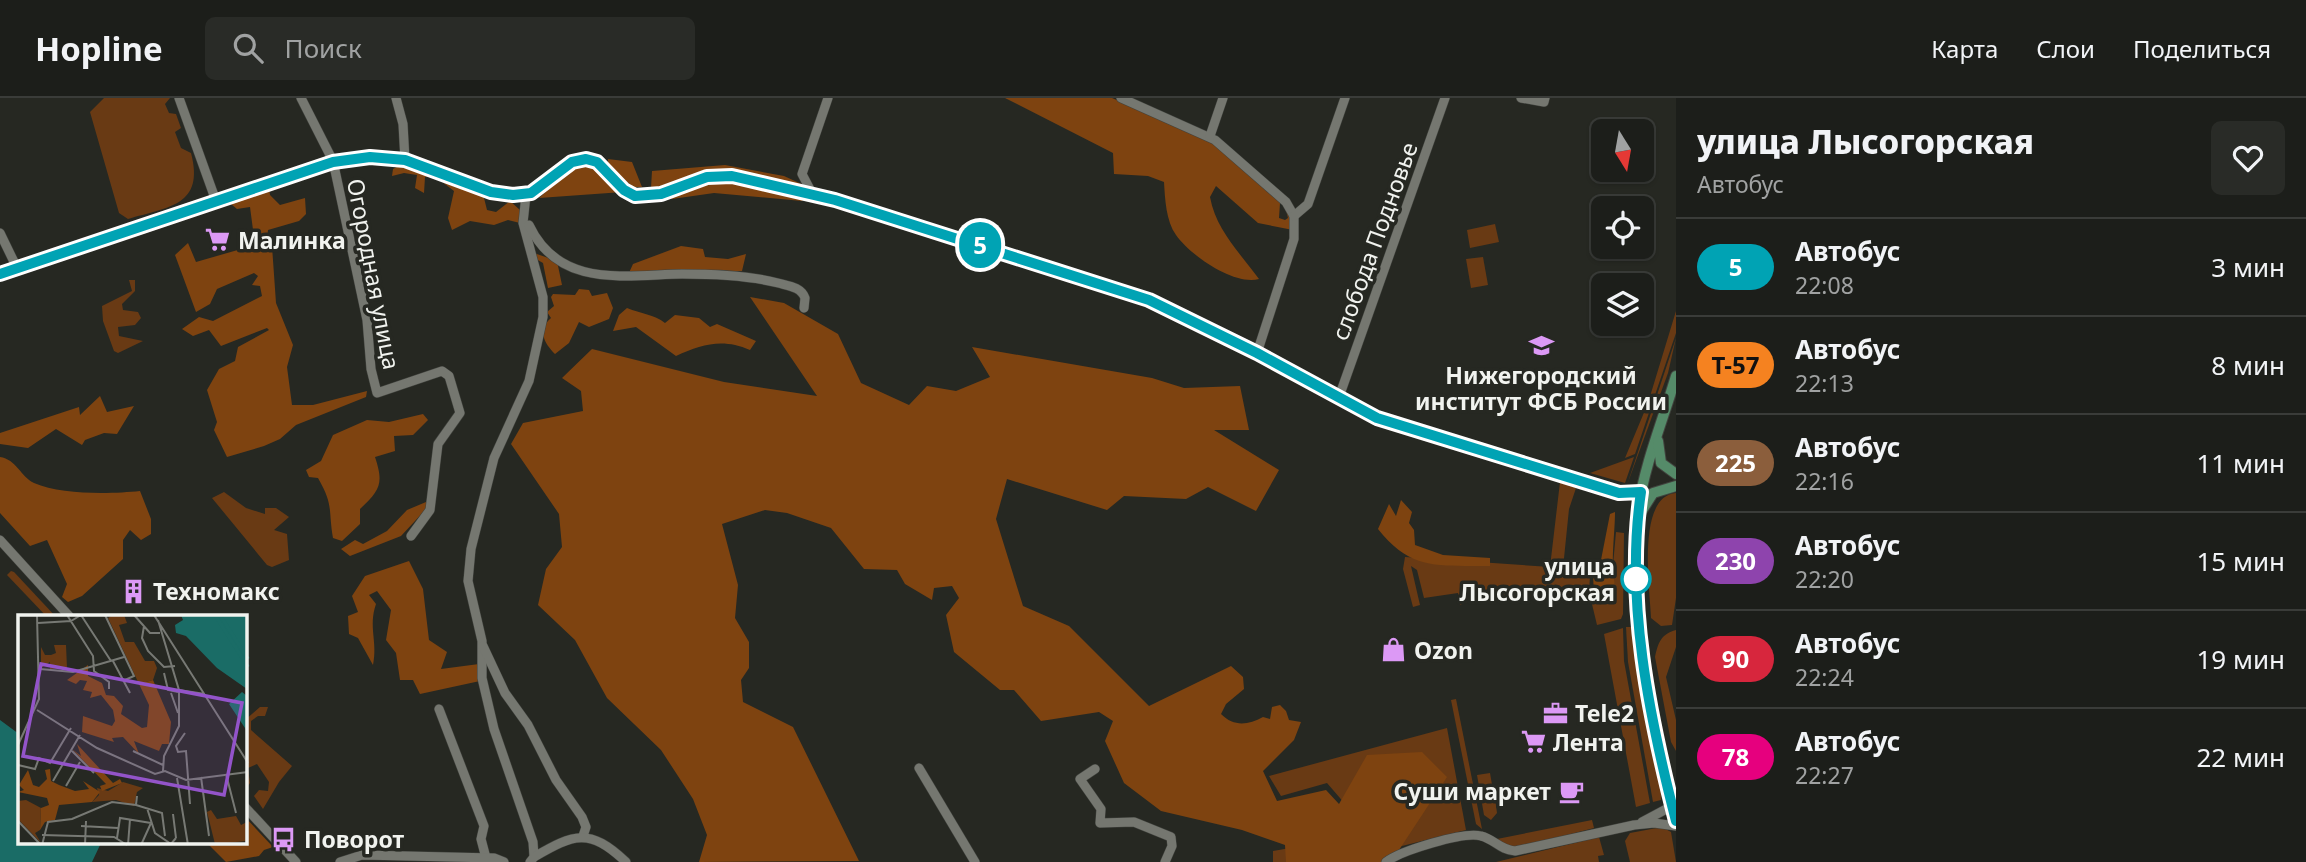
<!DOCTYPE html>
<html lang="ru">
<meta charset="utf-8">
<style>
body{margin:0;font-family:"Noto Sans",sans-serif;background:#292b27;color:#f1f3f6;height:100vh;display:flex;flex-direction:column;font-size:26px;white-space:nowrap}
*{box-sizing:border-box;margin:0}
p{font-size:23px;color:#a0a2a2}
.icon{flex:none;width:38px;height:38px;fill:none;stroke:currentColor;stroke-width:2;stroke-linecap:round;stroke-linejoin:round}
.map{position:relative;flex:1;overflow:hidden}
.drawer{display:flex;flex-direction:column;background:#1c1e1a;width:630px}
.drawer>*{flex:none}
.badge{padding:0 14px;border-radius:23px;font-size:24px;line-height:46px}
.needle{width:46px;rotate:169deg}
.tools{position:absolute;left:1591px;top:21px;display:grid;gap:14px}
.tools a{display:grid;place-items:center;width:63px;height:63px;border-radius:10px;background:#1c1e1a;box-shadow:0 2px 5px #0004,0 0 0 2px #3a3c39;font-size:35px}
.map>.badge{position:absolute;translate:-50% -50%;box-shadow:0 0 0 4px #fff}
.round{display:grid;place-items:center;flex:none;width:74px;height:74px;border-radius:10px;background:#292b27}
.headline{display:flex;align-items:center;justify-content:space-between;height:119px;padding:0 21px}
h1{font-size:33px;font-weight:800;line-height:52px}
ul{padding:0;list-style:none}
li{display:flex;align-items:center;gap:21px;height:98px;padding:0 21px;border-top:2px solid #3a3c39}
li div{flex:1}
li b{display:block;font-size:26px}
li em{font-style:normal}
li .badge{min-width:77px;font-weight:700;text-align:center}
header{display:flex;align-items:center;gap:42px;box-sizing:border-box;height:98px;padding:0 35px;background:#1c1e1a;border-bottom:2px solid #3a3c39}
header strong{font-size:33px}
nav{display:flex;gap:38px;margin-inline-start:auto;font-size:24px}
.search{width:490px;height:63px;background:#292b27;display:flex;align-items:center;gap:18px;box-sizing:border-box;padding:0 24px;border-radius:10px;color:#a0a2a2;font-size:26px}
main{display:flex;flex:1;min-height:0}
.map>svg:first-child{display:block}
</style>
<header>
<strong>Hopline</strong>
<div class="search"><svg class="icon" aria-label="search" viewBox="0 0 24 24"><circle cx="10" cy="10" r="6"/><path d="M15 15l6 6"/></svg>Поиск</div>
<nav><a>Карта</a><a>Слои</a><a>Поделиться</a></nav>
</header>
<main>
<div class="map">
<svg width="1676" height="764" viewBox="0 0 1676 764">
<rect width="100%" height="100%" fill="#262822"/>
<!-- green -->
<g fill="#693a14">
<path d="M104,0H170L165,6L169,15L176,16L181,30L175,34L181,50L191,55C205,108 168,109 128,121L119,115L90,14Z"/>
<path d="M1495,126L1499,144L1470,150L1467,132Z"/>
<path d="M1483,159L1488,187L1471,190L1466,161Z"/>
<path d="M129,182H135V193L122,206L123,212L138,214L141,220L135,227L118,229L119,238L143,243L118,255L114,253L103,223L102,208L132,193Z"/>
<path d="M1676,213V235L1635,356L1625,360L1648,305Z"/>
<path d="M1676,240L1668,275L1627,387Z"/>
<path d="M1634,359L1625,385L1590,375Z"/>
<path d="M1560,384L1576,390L1569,411L1563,470L1584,472L1583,477L1590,478L1589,494L1467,504L1460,507L1458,495L1424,500L1417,472L1411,468L1420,507L1413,509L1403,471L1405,459L1550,469Z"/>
<path d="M224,394L246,410L265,416V410H276L289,419L274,432L287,436L289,462L272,469L267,467L212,400Z"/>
<path d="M1676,395V500L1672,527L1661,528L1651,520C1650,492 1636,398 1676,395Z"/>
<path d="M1616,434L1624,435L1623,516L1621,521L1597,527L1591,502L1617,494L1612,478Z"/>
<path d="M11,473L14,474L56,519H47L7,477Z"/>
<path d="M1626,529H1631L1633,534L1662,694L1661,702L1653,704L1628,564Z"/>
<path d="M1623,530L1624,563L1650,705L1636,709L1604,536Z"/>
<path d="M1676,532V549L1666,579L1676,622V653L1671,644L1655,559C1658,545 1661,536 1676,532Z"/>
<path d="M1456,601L1482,731L1476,726L1451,602Z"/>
<path d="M260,609H268L265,618H258L251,623V632L292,668L279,684L263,711L254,698L259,692L268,693L269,684L257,666L248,670L250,685L245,692V622Z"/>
<path d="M1447,630L1466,732L1398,749L1382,764H1273V753L1296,749L1346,707L1327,685L1281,698L1269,678Z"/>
<path d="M1490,675L1494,698L1490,692L1487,693L1489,705L1495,700L1497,715L1491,722L1484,717L1477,677Z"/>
<path d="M1592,722L1594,730L1517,750L1497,744V741Z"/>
<path d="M1662,729L1671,734L1676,764H1630L1625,743L1630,735Z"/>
<path d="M1599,739L1604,757L1598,758L1599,764H1496Z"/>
</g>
<!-- forest -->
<g fill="#7e4310">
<path d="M1005,0H1112L1209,41L1264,87L1280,105L1279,120L1285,122L1288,120L1285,108L1293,120V132L1258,125L1216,88L1210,99C1216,132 1240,155 1259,181C1234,188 1190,157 1176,137C1166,123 1165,101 1164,84L1148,78L1114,76L1113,55Z"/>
<path d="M608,61L632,64L642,89H633L608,67Z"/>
<path d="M404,65L436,78L425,79L424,95L415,90L417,77L404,75L392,78L393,71Z"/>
<path d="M589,67L601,73L623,94L539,100L572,70Z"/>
<path d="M725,67L784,78L808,89L805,92C778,87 749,77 722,75C700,74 670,94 651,90L652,73Z"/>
<path d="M329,68L332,71L269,90L270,97L280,107L305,100L306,116L299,123L268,132L267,140L272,148L276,205L293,247L287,269L292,307H313L367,293L366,299L296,327L280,341L264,348L227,359L214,332L217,324L207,292L219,271L235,263L238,249L269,232L267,230L221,248L209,232L193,238L182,231L199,219L213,223L262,198L260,188L252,187L258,178L254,175L217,191L210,206L196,214L175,157L188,145L196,164L255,147L250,109L237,111L231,106L269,88Z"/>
<path d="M441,78L482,92L487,112L496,114L510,103L520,112V125L508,122L494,127L470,123L452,132L448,120L454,93L441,83Z"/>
<path d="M731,82L808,98L802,103L714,95L672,101L665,97L706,84Z"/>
<path d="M681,148L703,151L705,159L728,161L746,156L742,173L628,177L633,166Z"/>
<path d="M534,155L557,163L562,187L548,190L543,165L536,161Z"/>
<path d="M579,191L589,192L592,198L607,195L613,210L609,221L589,229L579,224L569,245L555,256C544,245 537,232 551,220L547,214L554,208L551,199L553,196L575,197Z"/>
<path d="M750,199L784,205L838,236L861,285L909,307L927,288L956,293L990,279L972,249L1152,280L1184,290L1240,288L1249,332H1214L1279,372L1256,413L1208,389L1186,401L1124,398L1107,412L1007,381L996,421L1023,508L1069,528L1149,608L1231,568L1243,579L1244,591L1226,606L1221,616C1234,629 1248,627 1263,619L1270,621L1272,609L1280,607L1286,613L1289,622L1301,624L1294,642L1263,673L1277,703L1326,692L1339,706L1367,657L1422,654L1447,679L1399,752L1387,764H1286L1285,747L1242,732L1161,713L1124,685L1105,643L1113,623L1099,614L1041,623L1014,592H1000L954,554L946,517L959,500L952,488L934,490L932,502L905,486L897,472L864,471L831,430L787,415L765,412L722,426L738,487L735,520L749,544V570L741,582L743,604L793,629L859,763L699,764L707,737L693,701L661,652L607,600L575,542L538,507L546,471L562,449L559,416L511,346L523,325L583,313L581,293L562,280L592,251L724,284L817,298Z"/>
<path d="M627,210C641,216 654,216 665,225L675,217L699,220L710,229L717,226L756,243L750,252C723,240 702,246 676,258L636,229L613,233L619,217Z"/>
<path d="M100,298L107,314L134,308L117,336L104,335L85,342L82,347L56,331L28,350L0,346V335L79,309L80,317Z"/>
<path d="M423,316L428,322L413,337L394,338L395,353L375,359C384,386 380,392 360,411V426L342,443L333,440C328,411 334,408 318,380L309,379L306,372L321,363L333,337L367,322L389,324Z"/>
<path d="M0,359C16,361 21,379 34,385C61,397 111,396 140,393L151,421V436L141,442L130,432L123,442V461L82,498L68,504L62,499L67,486L47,442L30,448L0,415Z"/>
<path d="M1401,402L1412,414L1409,425L1414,432L1415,447L1443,457L1490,460V468C1440,467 1412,474 1378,431L1389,406L1396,418Z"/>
<path d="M426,404L428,409L401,438L350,458L341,451L355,442L363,446L387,433L407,412Z"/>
<path d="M1615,414C1615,439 1609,471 1617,494L1594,500L1593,475L1600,467L1610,416Z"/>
<path d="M409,463L423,491L429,542L447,554L441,571L479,566L480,583L420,596L413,582H400L396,555L386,542L391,512L377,493L369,497L376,506C368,529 378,544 373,567L358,540L349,536L348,518L358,514L352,498L365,478Z"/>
<path d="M245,719L273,749L264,752L259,758L226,764L207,745H245Z"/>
</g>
<!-- water -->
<path fill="#1a6c66" d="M0,622L19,636V745H101L92,764H0Z"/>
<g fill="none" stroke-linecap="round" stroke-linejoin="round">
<defs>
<g id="minor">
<path d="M179,0L216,103"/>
<path d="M301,0L333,63L367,222L371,271L377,295L442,273L449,278L460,315L438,346L430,412L411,438"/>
<path d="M396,0L403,26L405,62"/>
<path d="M1121,0L1215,42L1286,104L1294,118V141L1257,255"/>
<path d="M1521,0L1544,4L1545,0"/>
<path d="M1210,38L1223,0"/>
<path d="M526,97L523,125L543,199V219L529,283L494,360L471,451L468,483L482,543V580L494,631L533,744L534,759L530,764"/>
<path d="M813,97L802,76L828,0"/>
<path d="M1294,118L1308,106L1345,0"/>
<path d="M529,127C559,191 625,177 682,176C714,176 747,177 778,185C789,188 801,189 805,200L804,210"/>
<path d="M0,135L17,170"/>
<path d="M0,176L333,63L370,59L405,62L491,94L513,97L531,95L572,64L586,61L597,64L624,92L635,98L661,96L707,79L732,78L835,101L1149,202L1257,255L1377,320L1618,395L1641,394"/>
<path d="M1339,299L1445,0"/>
<path d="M0,442L70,519"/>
<path d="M483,548L505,595L528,627L556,682L582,719L586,729L583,738"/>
<path d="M439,611L484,728L481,741L486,760"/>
<path d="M919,670L975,764"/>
<path d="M1095,671L1080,681L1101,711L1100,725L1134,724L1171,739L1172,748L1165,764"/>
<path d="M245,709L296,764"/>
<path d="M1642,724L1672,708"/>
<path d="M534,759C574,736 589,729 626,764"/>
<path d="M340,764L362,757L494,760L504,764"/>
<path d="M1386,764C1400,753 1464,733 1481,738C1494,741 1500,752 1515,753L1634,727L1654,725L1676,728"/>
</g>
<g id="major">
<path d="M1676,278C1663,322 1645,365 1638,411C1625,510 1652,627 1676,723"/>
<path d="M1658,343L1661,365L1676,376"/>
<path d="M1641,414L1653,395L1676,388"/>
</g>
</defs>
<!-- minor casing -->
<use href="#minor" stroke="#41433e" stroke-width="10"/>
<!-- major casing -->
<use href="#major" stroke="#41433e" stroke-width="12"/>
<!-- minor -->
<use href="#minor" stroke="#757770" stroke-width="9"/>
<!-- major -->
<use href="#major" stroke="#558b69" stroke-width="10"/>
</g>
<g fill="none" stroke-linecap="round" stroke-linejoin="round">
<defs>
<path id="line" d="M0,176L333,64L370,59L405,62L491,94L513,97L531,95L572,64L586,61L597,64L624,92L635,98L661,96L707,79L732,78L835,102L1149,202L1257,255L1377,320L1619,395L1641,394C1625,502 1649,618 1676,723"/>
</defs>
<!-- line casing -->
<use href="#line" stroke="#fff" stroke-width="16"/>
<!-- line -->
<use href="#line" stroke="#00a3b4" stroke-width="10"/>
</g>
<!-- icons -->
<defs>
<symbol id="supermarket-bare" viewBox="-9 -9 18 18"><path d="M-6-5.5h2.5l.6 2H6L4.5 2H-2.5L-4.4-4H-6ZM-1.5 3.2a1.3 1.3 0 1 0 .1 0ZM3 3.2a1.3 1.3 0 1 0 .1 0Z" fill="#dc99f5" stroke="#262822" stroke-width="2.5" paint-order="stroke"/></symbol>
<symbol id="university-bare" viewBox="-9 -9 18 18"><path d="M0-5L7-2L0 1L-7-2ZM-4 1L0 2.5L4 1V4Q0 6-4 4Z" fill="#dc99f5" stroke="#262822" stroke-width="2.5" paint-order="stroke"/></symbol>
<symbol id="building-bare" viewBox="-9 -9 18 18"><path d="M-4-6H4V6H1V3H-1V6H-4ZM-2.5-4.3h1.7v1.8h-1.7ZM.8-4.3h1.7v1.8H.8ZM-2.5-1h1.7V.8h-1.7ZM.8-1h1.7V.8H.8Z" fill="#dc99f5" stroke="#262822" stroke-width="2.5" paint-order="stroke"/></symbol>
<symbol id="shop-bare" viewBox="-9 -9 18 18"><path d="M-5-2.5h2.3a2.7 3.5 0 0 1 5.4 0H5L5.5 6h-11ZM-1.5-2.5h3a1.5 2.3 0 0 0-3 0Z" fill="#dc99f5" stroke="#262822" stroke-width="2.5" paint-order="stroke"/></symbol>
<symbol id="office-bare" viewBox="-9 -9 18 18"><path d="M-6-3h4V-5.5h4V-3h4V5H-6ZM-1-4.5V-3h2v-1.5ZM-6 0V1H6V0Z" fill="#dc99f5" stroke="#262822" stroke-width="2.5" paint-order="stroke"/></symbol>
<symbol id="cafe-bare" viewBox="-9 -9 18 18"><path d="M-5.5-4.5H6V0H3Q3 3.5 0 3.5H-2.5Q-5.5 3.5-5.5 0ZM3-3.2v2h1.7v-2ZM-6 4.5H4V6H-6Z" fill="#dc99f5" stroke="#262822" stroke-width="2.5" paint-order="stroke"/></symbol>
<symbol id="bus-bare" viewBox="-9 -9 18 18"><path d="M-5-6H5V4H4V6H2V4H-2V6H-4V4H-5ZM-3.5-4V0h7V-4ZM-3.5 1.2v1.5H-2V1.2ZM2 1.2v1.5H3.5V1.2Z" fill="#dc99f5" stroke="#262822" stroke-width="2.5" paint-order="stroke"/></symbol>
</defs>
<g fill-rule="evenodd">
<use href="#supermarket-bare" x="200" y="124" width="35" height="35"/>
<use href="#university-bare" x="1524" y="230" width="35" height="35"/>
<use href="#building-bare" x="116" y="476" width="35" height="35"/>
<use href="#shop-bare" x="1376" y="534" width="35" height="35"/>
<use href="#office-bare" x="1538" y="598" width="35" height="35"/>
<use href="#supermarket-bare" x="1516" y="626" width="35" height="35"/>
<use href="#cafe-bare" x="1554" y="676" width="35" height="35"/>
<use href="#bus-bare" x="266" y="724" width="35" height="35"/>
</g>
<!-- markers -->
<circle fill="#fff" stroke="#00a3b4" stroke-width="3.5" cx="1636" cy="481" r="14"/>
<g text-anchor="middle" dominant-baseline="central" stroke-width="7" stroke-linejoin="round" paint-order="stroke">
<!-- poi labels -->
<g font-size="23" font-weight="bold" fill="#f1f3ef" stroke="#262822" text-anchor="start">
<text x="238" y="142">Малинка</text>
<text x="1541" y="277" text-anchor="middle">Нижегородский<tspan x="1541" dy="26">институт ФСБ России</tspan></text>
<text x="153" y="493">Техномакс</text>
<text x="1414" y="552">Ozon</text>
<text x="1575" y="615">Tele2</text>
<text x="1553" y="644">Лента</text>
<text x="1551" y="693" text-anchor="end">Суши маркет</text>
<text x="304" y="741">Поворот</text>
</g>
<!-- street labels -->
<g font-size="23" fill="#f1f3ef" stroke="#262822">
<text transform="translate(1374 143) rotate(-70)">слобода Подновье</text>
<text transform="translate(374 176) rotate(79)">Огородная улица</text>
</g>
<!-- stop labels -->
<g font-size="23" font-weight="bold" fill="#f1f3ef" stroke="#262822" text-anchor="end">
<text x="1615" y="468">улица<tspan x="1615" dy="26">Лысогорская</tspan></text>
</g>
</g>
<!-- overview -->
<g transform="translate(18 517)">
<rect width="229" height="229" fill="#262822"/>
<path d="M95,0H106L109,8L101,10L107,27H116L127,46H136L139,53L135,65L121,69L90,3ZM36,30H48L49,53L32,54V47L23,53V32L27,40H33L38,38ZM105,167L125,173L119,177L116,191L98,185L74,187L81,180L79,173L90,176ZM8,185L23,193L22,215L17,218L23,228L0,204V186ZM193,195L199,204L218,201L223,210L229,207V226L197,229L189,197Z" fill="#693a14"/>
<path d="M70,50V61L84,68L88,80L96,81L105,91L103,99L124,113L129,112L131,90L121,69L135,65L153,107L151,129H144L141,136L116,126L121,139L105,122L94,123L96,127L64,117L65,101L94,111L97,106L95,95L83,80L72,83L74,77L65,75L69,66L62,65L58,69L49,65ZM59,129L95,168L102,164L104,168L84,176L82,171L88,169L54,134L63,141ZM32,154L33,166L41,170L57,176L71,174L65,166L82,177L74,187L41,190L37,205L27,207L22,215L23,193L31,190L29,183L0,177L6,175L1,170L10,155L15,170L21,172L29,164L27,155Z" fill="#7e4310"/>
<path d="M163,0H229V74L199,53L168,21L158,18L157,10L165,5ZM224,77L229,81V116L211,89Z" fill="#1a6c66"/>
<path fill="none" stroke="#1a6c66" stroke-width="3.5" d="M197,0L230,52M202,0L230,44"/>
<path fill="none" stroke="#777974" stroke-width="2" d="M49,0L75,41L76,56L91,67V74M63,0L93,46M87,0L116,61L107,65M116,0L132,18H142M136,0L230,148M140,5L161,75L187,79M20,8L53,6L63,0M126,11L124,23L130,36L146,52L157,51M95,46L112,78M22,54L55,57L106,42M146,58L150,75L160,77M153,78L160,98M19,95L79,133L137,159L147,156L168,165L230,157M167,118L158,131L160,137L168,136L172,189M0,130L21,84L19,0M54,136L76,158M115,136L145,150M0,150L17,154L21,143L32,148L53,113M145,156L146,141L161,111V75M208,159L218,198M183,162L191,221M159,163L170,230M35,166L62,120M48,171L62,147M119,181L118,190L144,198L147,221M129,193L137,218L153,229L158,223M155,199L158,223M0,206L23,230M63,211L100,213M24,220L96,222L109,230M99,223L102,203L133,208M24,230L30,207L54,204L94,187L118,190M67,230L68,206M110,230L112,204M123,230L133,208"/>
<path fill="#9354c9" fill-opacity="0.15" stroke="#9354c9" stroke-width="3.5" d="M23,49L224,88L206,180L5,141Z"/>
<rect width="229" height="229" fill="none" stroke="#f1f3ef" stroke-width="3.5"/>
</g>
</svg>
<div class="tools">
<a><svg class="needle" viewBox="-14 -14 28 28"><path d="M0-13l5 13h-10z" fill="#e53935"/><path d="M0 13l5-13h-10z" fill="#a0a2a2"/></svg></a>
<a><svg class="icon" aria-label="locate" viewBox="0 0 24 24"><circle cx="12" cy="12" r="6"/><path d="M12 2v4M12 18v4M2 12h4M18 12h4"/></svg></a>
<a><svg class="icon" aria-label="layers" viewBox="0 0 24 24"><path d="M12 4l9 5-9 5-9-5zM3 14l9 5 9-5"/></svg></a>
</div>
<b class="badge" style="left:980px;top:147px;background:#00a3b4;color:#fff">5</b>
</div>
<section class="drawer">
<div class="headline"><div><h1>улица Лысогорская</h1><p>Автобус</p></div><a class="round"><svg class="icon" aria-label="heart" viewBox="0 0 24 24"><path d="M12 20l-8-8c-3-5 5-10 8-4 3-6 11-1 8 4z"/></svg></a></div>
<ul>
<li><span class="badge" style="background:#00a3b4;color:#fff">5</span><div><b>Автобус</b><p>22:08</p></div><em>3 мин</em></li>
<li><span class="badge" style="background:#f58220;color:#111">Т-57</span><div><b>Автобус</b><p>22:13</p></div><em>8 мин</em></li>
<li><span class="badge" style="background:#8b5e3c;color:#fff">225</span><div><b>Автобус</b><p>22:16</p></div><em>11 мин</em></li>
<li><span class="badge" style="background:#8e44ad;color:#fff">230</span><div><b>Автобус</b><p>22:20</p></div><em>15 мин</em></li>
<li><span class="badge" style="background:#d7263d;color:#fff">90</span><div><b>Автобус</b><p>22:24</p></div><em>19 мин</em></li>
<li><span class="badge" style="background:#e6007e;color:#fff">78</span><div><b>Автобус</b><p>22:27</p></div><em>22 мин</em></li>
</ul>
</section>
</main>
